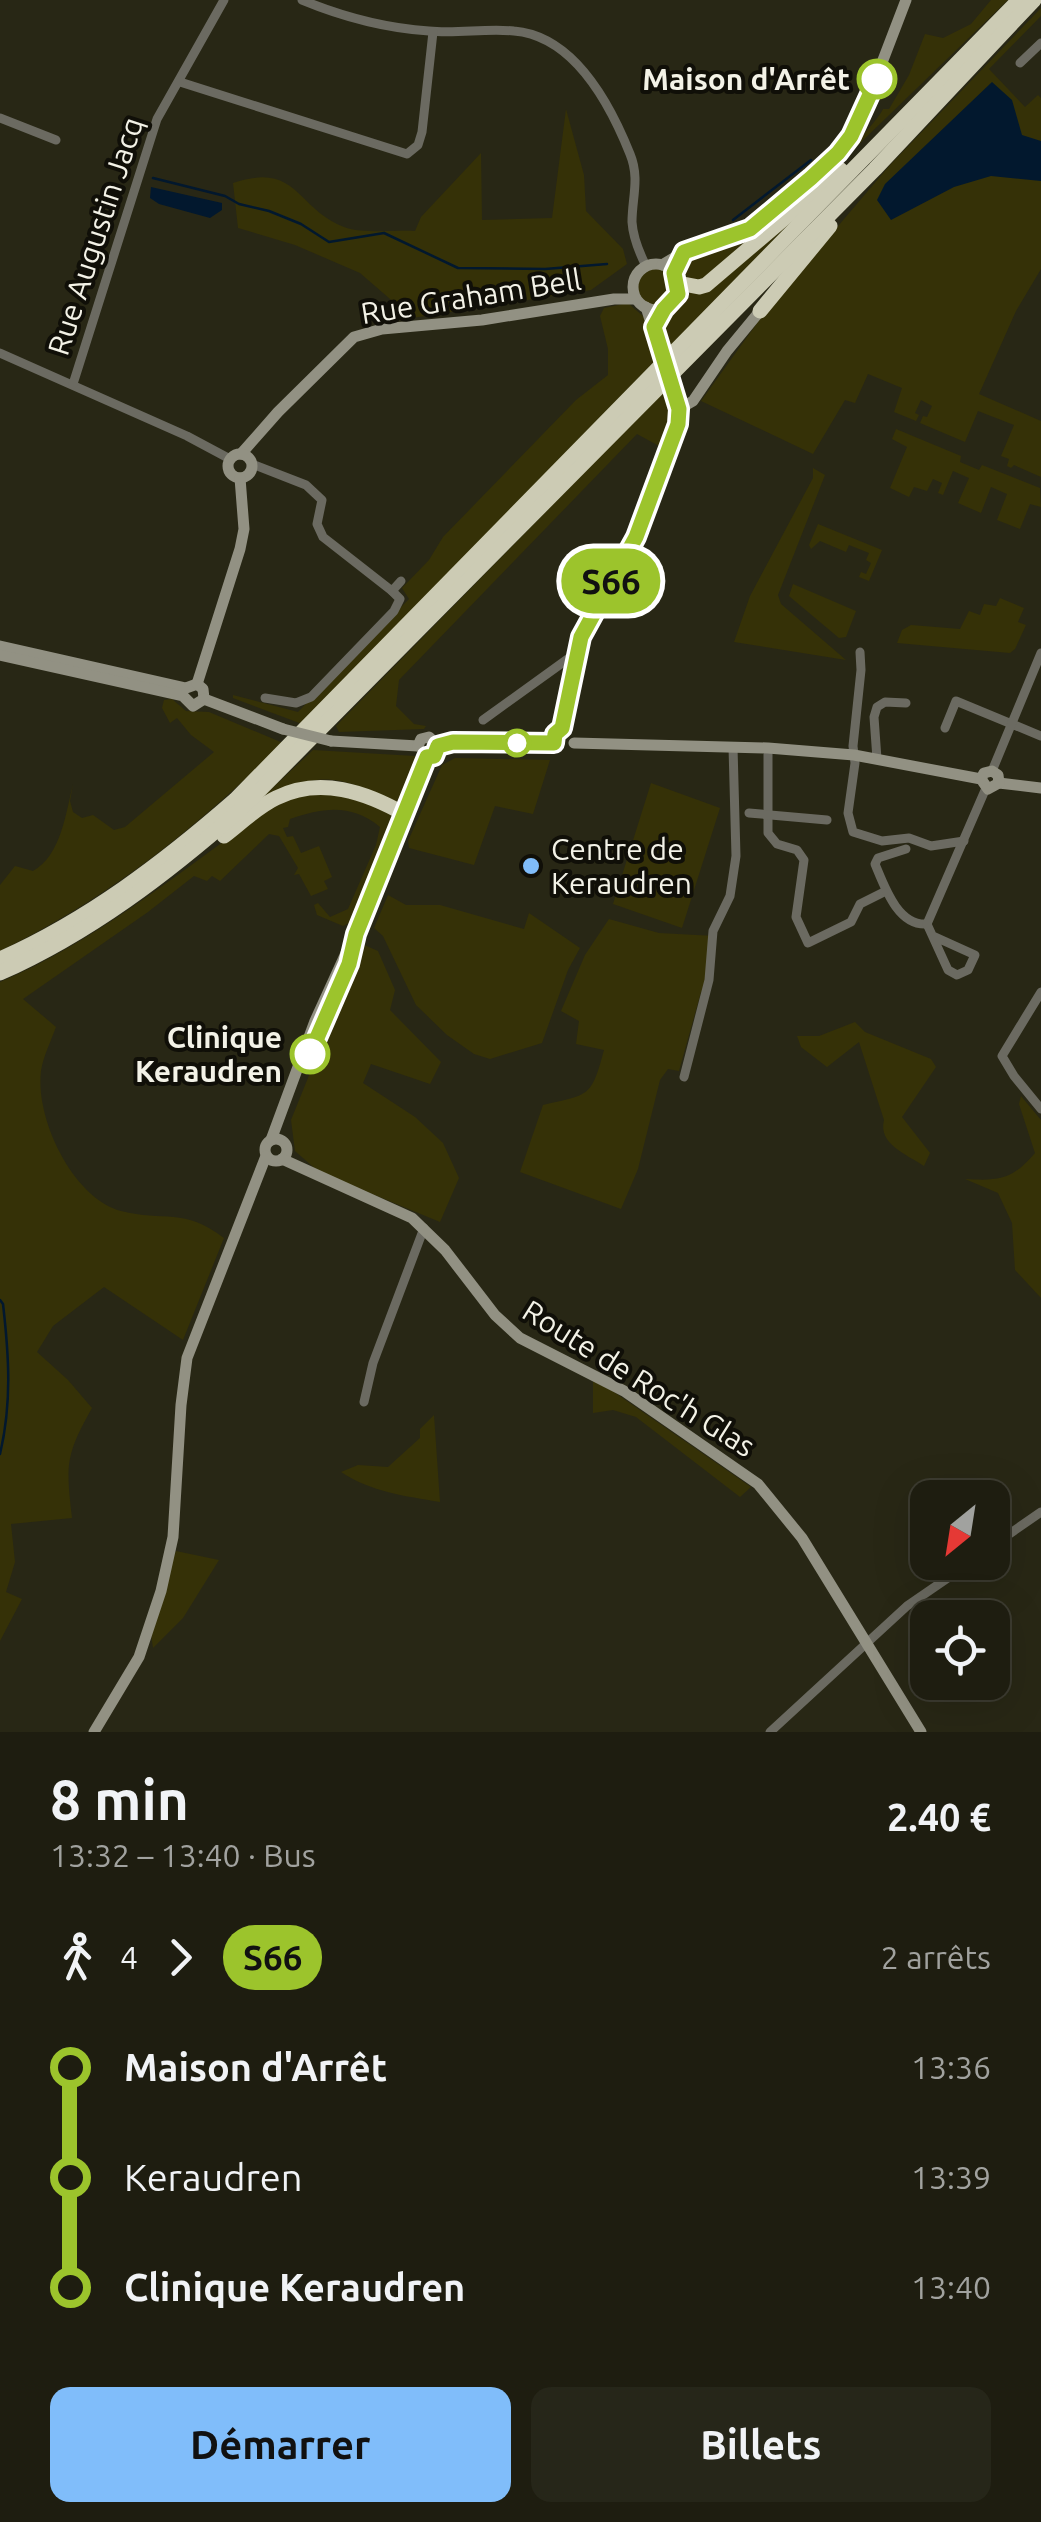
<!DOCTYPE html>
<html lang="fr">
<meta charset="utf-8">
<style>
body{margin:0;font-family:Ubuntu,sans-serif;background:#262619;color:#f1f3f6;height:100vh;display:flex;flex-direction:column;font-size:38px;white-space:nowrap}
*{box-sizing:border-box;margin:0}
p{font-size:32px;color:#a1a29f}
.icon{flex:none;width:55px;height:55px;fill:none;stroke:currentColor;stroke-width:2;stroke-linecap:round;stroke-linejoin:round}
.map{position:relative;height:1732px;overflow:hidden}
.details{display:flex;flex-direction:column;background:#1e1d10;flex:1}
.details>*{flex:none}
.badge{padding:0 20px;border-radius:32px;font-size:35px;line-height:65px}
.needle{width:65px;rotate:210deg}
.buttons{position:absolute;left:910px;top:1480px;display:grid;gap:20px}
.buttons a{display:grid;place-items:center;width:100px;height:100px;border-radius:20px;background:#1e1d10;box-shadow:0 10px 40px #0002,0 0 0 2px #3c3b30;font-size:50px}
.map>.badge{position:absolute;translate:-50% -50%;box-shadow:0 0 0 5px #fff}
.legs{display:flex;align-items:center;gap:15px;height:110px;padding:0 50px;font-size:32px}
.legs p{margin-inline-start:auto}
.overview{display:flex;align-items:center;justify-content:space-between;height:170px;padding:0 50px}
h1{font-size:55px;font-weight:600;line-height:75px}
.button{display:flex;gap:20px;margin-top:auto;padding:20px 50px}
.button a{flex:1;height:115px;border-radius:20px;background:#80bdfa;color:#111;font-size:40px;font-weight:600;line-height:115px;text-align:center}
.button a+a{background:#262619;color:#f1f3f6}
ul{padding:0 50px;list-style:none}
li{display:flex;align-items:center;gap:35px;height:110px;font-size:38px}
li i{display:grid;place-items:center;width:15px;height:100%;margin:0 12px;background:currentColor}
li i::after{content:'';width:25px;height:25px;margin:-12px;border:8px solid;border-radius:50%;background:#1e1d10}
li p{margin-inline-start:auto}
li:first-child i{background:linear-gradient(#0000 50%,currentColor 0)}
li:last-child i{background:linear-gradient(currentColor 50%,#0000 0)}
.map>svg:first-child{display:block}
</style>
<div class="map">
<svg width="1041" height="1732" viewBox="0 0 1041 1732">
<rect width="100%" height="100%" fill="#282715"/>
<!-- green -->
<g fill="#353107">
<path d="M991,0H1008L824,178L706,280L688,279L683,270C693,244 719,249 742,240C766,231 872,133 883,109H889L909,75L925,34L943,38L971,24Z"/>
<path d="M1041,8V16L989,69L1025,107L1038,95L1041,98V269L1016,311L979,394L1041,421V477L1014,465L1011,468L1007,466L1009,459L1001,456L1014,425L978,411L965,442L920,423L923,416L927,417L932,406L921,400L915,413L919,415L916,421L894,412L902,388L868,374L855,403L845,400L813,454L701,401L765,312L890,165Z"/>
<path d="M566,109L584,175L586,211L623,249L627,264L591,290L412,318L360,273L295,245L238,228L233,183C298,161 296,209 344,227C363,234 394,230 415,231L421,217L481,153L482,220L552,218Z"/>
<path d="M815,199L667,349L661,326L666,316L675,310L692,290Z"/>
<circle cx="656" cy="286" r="19"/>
<path d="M628,303L644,317L656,360L302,724L233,698V695L298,712L409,599L402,588L429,560L443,537L576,400L608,375V349L600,316L604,308Z"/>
<path d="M665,390C672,412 669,425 659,446L637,434L399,680L396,706L414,724L426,726L424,729L339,732L336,726Z"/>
<path d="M896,429L961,456L960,462L979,470L982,465L1040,488L1041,507L1030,504L1020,529L997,520L1007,494L991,487L981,513L958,503L969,478L953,471L943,495L938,493L942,483L933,479L927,491L914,487L909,497L890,488L907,447L892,439Z"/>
<path d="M813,468L825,475L778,595L781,604L846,660L734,642L750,596L813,478Z"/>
<path d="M818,524L882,550L869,581L859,577L861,572L866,574L871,563L866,560L869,553L849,545L846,552L820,541L811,549L809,545Z"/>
<path d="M793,584L856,611L846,637L839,638L789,596Z"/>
<path d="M1000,598L1024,608L1018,622L1026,625L1015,649L1010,653L897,643L902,630L911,625L960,629L969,611L980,615L984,604L996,606Z"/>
<path d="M172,699L186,711L209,712L283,743C198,827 108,899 0,951V885L15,866L33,871C61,856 66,812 73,784L70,801L73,812L82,818L93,815L114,830L125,827L214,752L191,735L177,718L170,723L162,708L164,700Z"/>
<path d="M313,750L415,756L416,771L402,806C336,773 316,768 251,808Z"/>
<path d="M455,758L550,760L533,814L495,806L474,865L409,848L408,841L442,765Z"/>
<path d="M651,783L720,808L682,928L613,904Z"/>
<path d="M306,793H339L392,813L390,825L356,915H352L349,923L343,926L317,915L314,905L318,903L330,917L348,909L376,845L380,827C351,803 323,808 290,819L288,827L283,828L287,837L293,836L301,853L319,846L332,877L324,881L328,889L311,896L299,874L294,875L298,868L279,836L269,834L220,881L212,876L207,881L194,876L148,912L23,999L56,1027C51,1041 43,1057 41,1071C35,1119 73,1198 121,1211C164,1222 184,1207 224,1238L183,1340L104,1287L53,1326L37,1352L68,1380L92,1408C65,1456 66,1465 72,1518L11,1524L15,1562L6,1592L22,1599L0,1641V982C104,938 187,864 280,802Z"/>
<path d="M388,895L406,905H440L524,929L529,913L580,948L568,970L542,1043L490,1059L474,1054L447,1035L416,1005L383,936L374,928Z"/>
<path d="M609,919L659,933L715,936L710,982L701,992L679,1071L668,1069L660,1080L638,1169L621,1209L520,1172L543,1105C590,1094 591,1098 604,1050L576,1044L579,1021L561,1011L585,955Z"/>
<path d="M362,944L378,951L395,990L390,1010L441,1062L430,1084L371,1064L363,1083L415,1117L443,1143L459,1178L440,1222L319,1172L295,1151L291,1120Z"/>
<path d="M855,1022L865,1032L931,1059L936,1067L902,1117L930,1153L924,1166C906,1154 878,1144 884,1120L859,1042L827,1067L801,1047L797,1036H819Z"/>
<path d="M1021,1096L1041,1120V1298L1015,1270L1012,1223L998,1193L965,1179C999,1181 1012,1180 1035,1153L1019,1104Z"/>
<path d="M593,1381L611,1390L751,1487L740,1497L636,1417L613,1410L593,1413Z"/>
<path d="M434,1415L440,1502C405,1496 371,1492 341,1472L358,1465L388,1467L420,1438V1429Z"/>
<path d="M176,1551L219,1560L183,1618L153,1648L149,1620Z"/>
</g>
<!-- water -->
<g fill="#02182e">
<path d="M992,82L1012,100L1022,135L1041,141V181L991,176L954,187L891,220L877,200L885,184Z"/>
<path d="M151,187L222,203V210L210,218L159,204L150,198Z"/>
</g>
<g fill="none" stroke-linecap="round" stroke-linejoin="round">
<!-- stream -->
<g stroke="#02182e" stroke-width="2.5">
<path d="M153,178L225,196L239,204L269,211L301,224L329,242L384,233L458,268L545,269L607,264"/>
<path d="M733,220L811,160"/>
<path d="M0,1300L3,1304C9,1356 12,1403 0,1454"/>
</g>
<!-- street -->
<g stroke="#6b6a61" stroke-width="9">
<path d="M302,0C343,17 385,28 429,31C457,34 486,28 514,31C574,36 610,104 630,154C640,178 632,198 632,222C633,238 639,252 646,266"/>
<path d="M1020,63L1041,43"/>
<path d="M180,82L407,154L418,145L422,132L433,32"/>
<path d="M0,118L56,140"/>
<path d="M0,353L187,436L230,459"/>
<path d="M73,384L157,119L224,0"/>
<path d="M252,464L306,485L322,500L317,524L323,537L392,591L401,581"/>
<path d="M860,652L861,670L853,746L855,763L848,813L853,832L882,841L909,838L931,846L964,841"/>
<path d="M265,698L296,703L311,697L394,611L400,599L392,591"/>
<path d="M483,720L576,653"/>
<path d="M945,728L956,701L1041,736"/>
<path d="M768,748V833L777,844L797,850L804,860L796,917L808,943L851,922L860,904L886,891"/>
<path d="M877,759L874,717L877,707L885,702L906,703"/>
<path d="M992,771L1041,653"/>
<path d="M749,813L827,820"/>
<path d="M906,849L878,858L875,864C885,888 898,926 927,924"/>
<path d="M933,936L975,955L968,970L957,975L948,970L927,924L986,788"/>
<path d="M1041,992L1002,1056L1014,1076L1041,1109"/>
<path d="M684,1077L709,980L713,931L730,896L736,856L733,747"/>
<path d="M364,1402L373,1363L424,1228"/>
<path d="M992,1546L1041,1512"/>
<path d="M770,1732L907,1606L971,1562"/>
</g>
<!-- secondary -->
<g stroke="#929183" stroke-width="11">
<circle cx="656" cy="287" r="23"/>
<path d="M662,265L692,247L749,229L838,153L860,120L906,0"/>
<path d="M646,307L658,346"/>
<path d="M679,409L693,401L727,351L760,311"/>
<path d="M241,454L278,412L354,337L382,329L482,320L614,299H636"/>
<circle cx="240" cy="466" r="12"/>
<path d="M0,646L186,688L197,684L203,689L204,699"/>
<path d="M0,655L183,696L193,706L204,699"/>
<path d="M197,684L240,549L244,529L240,478"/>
<path d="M204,699L283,729"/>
<path d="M331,741L418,746"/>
<path d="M554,743L555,734C577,716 569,675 577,648C588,609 617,575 634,539C653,503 664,462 678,424L679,409L675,393"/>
<path d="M574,743L768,748L854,755L981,779L988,789L999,783L1041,788"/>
<path d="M418,746L421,739L429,737L438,746"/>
<path d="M438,746L453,743H554"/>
<path d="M981,779L984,773L992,771L998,775L999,783"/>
<path d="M307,1062L352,950"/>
<circle cx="276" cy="1150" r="11"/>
<path d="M271,1140L315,1021L362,918L427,757"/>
<path d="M282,1159L412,1218L445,1250L495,1315L520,1338L624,1391L758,1484L802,1538L921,1732"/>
<path d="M94,1732L139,1657L161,1591L173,1537L181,1405L187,1358L266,1156"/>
</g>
<!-- highway -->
<g stroke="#cccbb4" stroke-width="15">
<path d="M678,283L699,287L706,285L841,170"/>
<path d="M760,311L830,226"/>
<path d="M224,836C240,824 257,807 276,798C320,776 366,792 406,815"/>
<path d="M0,959C88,920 164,862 235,800L1019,0"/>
<path d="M0,973C90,933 167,874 240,810L875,169L1034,0"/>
</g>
<!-- secondary-bridge -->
<g stroke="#929183" stroke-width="11">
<path d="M658,346L675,393"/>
<path d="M283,729L331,741"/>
</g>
</g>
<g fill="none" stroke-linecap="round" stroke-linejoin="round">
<defs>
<path id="line-1" d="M310,1054L349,964L356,934L427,757L434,756L438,746L453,742L554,743L555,734L562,728L581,637L636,537L678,424L679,409L654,327L664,309L678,294L674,273L684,252L750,229L811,178L838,153L851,136L877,79"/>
</defs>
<!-- line-1 casing -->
<use href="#line-1" stroke="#fff" stroke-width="22"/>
<!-- line-1 -->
<use href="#line-1" stroke="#9cc42c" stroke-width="15"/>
</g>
<!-- markers -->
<g fill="#fff" stroke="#9cc42c" stroke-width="5">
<circle cx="877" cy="79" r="18"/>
<circle cx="517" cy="743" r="12"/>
<circle cx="310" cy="1054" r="18"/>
</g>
<circle fill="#80bdfa" stroke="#100f08" stroke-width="4" cx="531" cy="866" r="10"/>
<g text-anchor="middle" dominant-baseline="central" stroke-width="8" stroke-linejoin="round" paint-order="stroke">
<!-- stop labels -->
<g font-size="30" font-weight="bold" fill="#f3f2e7" stroke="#100f08" text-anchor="end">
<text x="850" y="79">Maison d'Arrêt</text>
<text x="282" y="1037">Clinique<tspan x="282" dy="34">Keraudren</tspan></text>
</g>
<!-- street labels -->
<g font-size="30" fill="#f3f2e7" stroke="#100f08">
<text transform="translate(95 236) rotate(-72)">Rue Augustin Jacq</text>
<text transform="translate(471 296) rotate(-9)">Rue Graham Bell</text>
<text transform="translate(639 1378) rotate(32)">Route de Roc'h Glas</text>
</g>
<!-- poi labels -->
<g font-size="30" fill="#f3f2e7" stroke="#100f08" text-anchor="start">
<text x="551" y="849">Centre de<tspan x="551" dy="34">Keraudren</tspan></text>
</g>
</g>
</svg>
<div class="buttons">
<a><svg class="needle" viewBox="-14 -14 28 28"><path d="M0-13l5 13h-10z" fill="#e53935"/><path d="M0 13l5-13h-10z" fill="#a1a29f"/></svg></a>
<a><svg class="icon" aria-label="locate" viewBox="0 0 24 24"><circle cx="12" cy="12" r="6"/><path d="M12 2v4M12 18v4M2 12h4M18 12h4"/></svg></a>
</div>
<b class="badge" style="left:611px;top:581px;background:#9cc42c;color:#111">S66</b>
</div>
<section class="details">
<div class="overview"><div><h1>8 min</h1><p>13:32 – 13:40 · Bus</p></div><b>2.40 €</b></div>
<div class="legs"><svg class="icon" aria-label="walk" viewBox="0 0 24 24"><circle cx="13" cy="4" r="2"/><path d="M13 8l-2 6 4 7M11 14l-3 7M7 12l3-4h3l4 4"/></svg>4<svg class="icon" aria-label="forward" viewBox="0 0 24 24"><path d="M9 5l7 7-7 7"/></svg><b class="badge" style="background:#9cc42c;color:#111">S66</b><p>2 arrêts</p></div>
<ul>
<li><i style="color:#9cc42c"></i><b>Maison d'Arrêt</b><p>13:36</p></li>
<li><i style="color:#9cc42c"></i><span>Keraudren</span><p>13:39</p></li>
<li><i style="color:#9cc42c"></i><b>Clinique Keraudren</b><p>13:40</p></li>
</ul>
<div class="button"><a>Démarrer</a><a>Billets</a></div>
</section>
